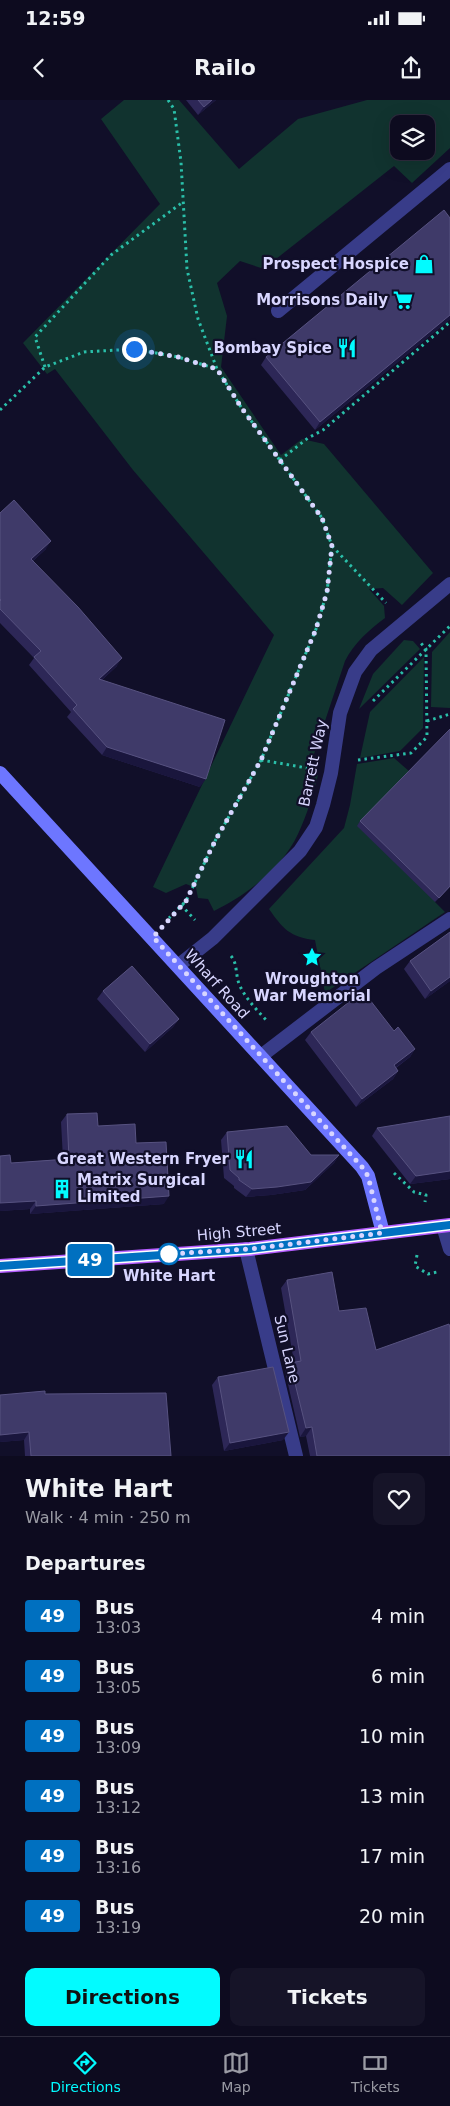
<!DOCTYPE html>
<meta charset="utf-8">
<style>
body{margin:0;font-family:"DejaVu Sans",sans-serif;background:#161428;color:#f1f3f6;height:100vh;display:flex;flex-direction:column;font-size:19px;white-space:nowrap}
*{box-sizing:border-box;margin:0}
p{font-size:16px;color:#9a9ba4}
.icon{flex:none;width:28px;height:28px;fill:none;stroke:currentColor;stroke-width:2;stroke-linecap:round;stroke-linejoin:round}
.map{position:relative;height:1356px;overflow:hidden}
.panel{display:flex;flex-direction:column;background:#0d0b1f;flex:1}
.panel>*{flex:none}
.badge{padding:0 10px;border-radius:4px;font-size:18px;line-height:32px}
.controls{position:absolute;left:390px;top:15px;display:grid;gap:10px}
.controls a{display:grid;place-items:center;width:45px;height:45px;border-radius:10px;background:#0d0b1f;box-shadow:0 5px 20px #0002,0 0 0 1px #2d2b3d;font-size:25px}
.you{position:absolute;width:25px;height:25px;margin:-12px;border:4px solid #fff;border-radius:50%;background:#1a73e8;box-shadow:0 0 0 8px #1a73e833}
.map>.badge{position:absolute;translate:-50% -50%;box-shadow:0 0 0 2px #fff}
h2{padding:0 25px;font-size:19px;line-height:45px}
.round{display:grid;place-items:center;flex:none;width:52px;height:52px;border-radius:10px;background:#161428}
.headline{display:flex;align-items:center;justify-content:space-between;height:85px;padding:0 25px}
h1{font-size:24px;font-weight:600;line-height:38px}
.cta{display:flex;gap:10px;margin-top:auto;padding:10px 25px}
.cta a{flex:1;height:58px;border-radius:10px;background:#02fbff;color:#111;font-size:20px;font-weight:600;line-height:58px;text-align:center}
.cta a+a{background:#161428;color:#f1f3f6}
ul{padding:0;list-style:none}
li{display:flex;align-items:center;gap:15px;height:60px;padding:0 25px}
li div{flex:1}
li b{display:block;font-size:19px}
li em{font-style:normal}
li .badge{min-width:55px;font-weight:700;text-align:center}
.status{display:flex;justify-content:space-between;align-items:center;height:35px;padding:0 25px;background:#0d0b1f;direction:ltr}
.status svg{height:14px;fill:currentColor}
header{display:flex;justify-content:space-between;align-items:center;height:65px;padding:0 25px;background:#0d0b1f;font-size:22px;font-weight:600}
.dock{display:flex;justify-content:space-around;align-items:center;height:70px;border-top:1px solid #2d2b3d;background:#0d0b1f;font-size:14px;color:#9a9ba4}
.dock a{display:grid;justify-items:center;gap:2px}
.dock .on{color:#02fbff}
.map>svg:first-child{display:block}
</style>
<div class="status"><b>12:59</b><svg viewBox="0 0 49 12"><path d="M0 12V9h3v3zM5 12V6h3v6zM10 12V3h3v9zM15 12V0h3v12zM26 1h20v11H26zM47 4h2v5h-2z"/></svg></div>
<header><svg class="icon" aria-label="back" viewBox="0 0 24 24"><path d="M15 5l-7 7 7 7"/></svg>Railo<svg class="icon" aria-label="share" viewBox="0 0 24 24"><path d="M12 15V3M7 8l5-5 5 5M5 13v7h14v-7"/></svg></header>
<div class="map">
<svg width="450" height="1356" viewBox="0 0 450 1356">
<rect width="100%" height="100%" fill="#110f29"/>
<!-- green -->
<g fill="#11332f" fill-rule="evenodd">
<path d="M124,0H179L239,69L298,19L367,0H450V48L412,83L394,66L276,159L261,168L240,161L217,183L227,216L221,267L281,355L302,339L324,344L433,473L402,505L383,488L369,489L384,506L385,518C369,530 354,543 345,561L312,660L305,671L318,675C313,695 307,715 298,734C283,767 246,796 214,811L208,799L198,798L196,788L186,784L166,793L153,787L274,535L133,370L55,269L47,274L23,243L160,104L101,19ZM399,24H426V51H399Z"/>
<path d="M450,532V608L431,607L432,552Z"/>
<path d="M404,540L413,541L420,549L359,609L373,574Z"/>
<path d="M424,557L423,628L400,651L360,658L370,612Z"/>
<path d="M394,658L410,672L435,802L445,812L325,893L315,840C290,837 283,829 269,809L344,728L350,705L357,664Z"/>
</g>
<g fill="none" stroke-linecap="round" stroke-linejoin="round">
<!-- path -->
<g stroke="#2abfa9" stroke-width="3" stroke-dasharray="2.5 4" stroke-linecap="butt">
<path d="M168,0L174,9L181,62L187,169L198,219L217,269L241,307L322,418L332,446L327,492L316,529L261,660L215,741L186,801L169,818"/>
<path d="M45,267L35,237L111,155L183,102"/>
<path d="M0,310L45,267L84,252L134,249L178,257L217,269"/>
<path d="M280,360L308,338L323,330L450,222"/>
<path d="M332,446L386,503"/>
<path d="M373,601L450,526"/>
<path d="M427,621L450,614"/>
<path d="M261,660L307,668"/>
<path d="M358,660L411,653L427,637L426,549L420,542"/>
<path d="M181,805L195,820"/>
<path d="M231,856C238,864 235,876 240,886C246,899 257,910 267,921"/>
<path d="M394,1073L414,1092L426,1095L425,1102"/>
<path d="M417,1155L415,1166L428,1174L437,1172"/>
</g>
<!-- service -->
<path stroke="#383c89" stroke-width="14" d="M278,211L450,69"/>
<!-- minor -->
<g stroke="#383c89" stroke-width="14">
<path d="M179,865L213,838L300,751L316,727L323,705L331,673L340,613L355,572L371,550L450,484"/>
<path d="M261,956L376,868L450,819"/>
<path d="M443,1126L450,1149"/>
<path d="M246,1149L296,1356"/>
</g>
<!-- secondary -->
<path stroke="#6d76ff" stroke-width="14" d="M0,673L362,1067L368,1076L383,1133"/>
<!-- primary -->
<path stroke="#b55dff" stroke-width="14" d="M0,1166L250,1149L450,1125"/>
</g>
<!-- wall -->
<g fill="#2d2757">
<path d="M186,0H216L198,15Z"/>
<path d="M450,118V219L315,330L261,265L266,257Z"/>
<path d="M0,413L46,449L33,461L117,566L102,580L200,687L102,655L67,617L71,612L29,565L34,558L0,523Z"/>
<path d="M360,721L450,787L435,802L357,726Z"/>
<path d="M450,832V881L425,899L404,869L410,861Z"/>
<path d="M103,891L179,919L173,927L145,952L97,899Z"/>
<path d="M311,932L415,949L410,957L396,968L398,971L393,979L356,1007L305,940Z"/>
<path d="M67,1014L98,1026L136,1043L164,1104L30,1114V1109L0,1111V1056L11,1063L63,1059L61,1022Z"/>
<path d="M450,1016V1079L410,1084L372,1036L377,1028Z"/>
<path d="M227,1032L311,1055H339L334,1063L305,1090L271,1095L246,1097L234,1088V1086L224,1078L221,1040Z"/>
<path d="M287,1180L339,1211L376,1250L450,1356H310L306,1336L300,1337L285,1271L290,1263L294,1262L281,1188Z"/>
<path d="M218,1277L283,1340L224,1351L212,1285Z"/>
<path d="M45,1294L171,1356H25L24,1340L0,1342V1295Z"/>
</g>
<!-- shaded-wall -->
<g fill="#1a163d">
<path d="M212,0H216L198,15L204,7Z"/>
<path d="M450,215V219L315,330L320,322Z"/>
<path d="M51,441L46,449L26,467L31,459Z"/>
<path d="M122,558L117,566L94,587L99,579Z"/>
<path d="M107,647L206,679L200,687L102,655Z"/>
<path d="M450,877V881L425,899L431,891Z"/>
<path d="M179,919L173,927L145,952L150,944Z"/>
<path d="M415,949L410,957L388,973L394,965Z"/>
<path d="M398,971L393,979L356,1007L362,999Z"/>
<path d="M339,1055L334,1063L305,1090L271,1095L246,1097L252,1089Z"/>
<path d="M450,1071V1079L410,1084L416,1076Z"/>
<path d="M169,1096L164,1104L30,1114L36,1106Z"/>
<path d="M36,1101L30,1109L0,1111V1103Z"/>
<path d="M312,1327L306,1336L300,1337L306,1328Z"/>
<path d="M29,1332L24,1340L0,1342V1335Z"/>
<path d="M289,1332L283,1340L224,1351L230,1343Z"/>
</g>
<!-- building -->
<g fill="#3f3a69" stroke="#575280">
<path d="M198,0H212L204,7Z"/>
<path d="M444,110L450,118V215L320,322L266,257Z"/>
<path d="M14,400L51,441L31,459L78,507L122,558L99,579L225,620L206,679L107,647L73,609L77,605L34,557L41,551L0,509V501L1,500L0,499V413Z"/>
<path d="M450,629V786L439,798L360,721Z"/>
<path d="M450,832V877L431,891L410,861Z"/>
<path d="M132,866L179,919L150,944L103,891Z"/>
<path d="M363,891L394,931L398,927L415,949L394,965L398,971L362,999L311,932Z"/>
<path d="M97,1013L98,1026L135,1024L136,1043L166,1042L169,1096L36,1106V1101L0,1103V1056L10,1055L11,1063L69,1059L67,1014Z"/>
<path d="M450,1016V1071L416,1076L377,1028Z"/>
<path d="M287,1026L311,1055H339L311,1082L277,1087L252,1089L239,1080V1078L230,1070L227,1032Z"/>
<path d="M332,1172L339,1211L366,1208L376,1250L449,1224L450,1228V1356H317L312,1327L306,1328L290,1263L301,1261L287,1180Z"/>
<path d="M273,1267L289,1332L230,1343L218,1277Z"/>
<path d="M45,1291V1294L166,1293L171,1356H31L29,1332L0,1335V1295Z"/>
</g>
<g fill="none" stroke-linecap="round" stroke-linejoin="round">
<defs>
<path id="line" d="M0,1166L250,1149L450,1125"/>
</defs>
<!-- line casing -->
<use href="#line" stroke="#fff" stroke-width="11"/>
<!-- line -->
<use href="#line" stroke="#0070c0" stroke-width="8"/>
<!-- walk -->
<path stroke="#d8d6ff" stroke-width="5" stroke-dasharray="0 9" d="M134,249L178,257L217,269L241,307L322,418L332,446L327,492L316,529L261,660L215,741L186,801L153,837L362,1067L368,1076L382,1133L250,1149L169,1154"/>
</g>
<!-- icons -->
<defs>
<symbol id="shop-bare" viewBox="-9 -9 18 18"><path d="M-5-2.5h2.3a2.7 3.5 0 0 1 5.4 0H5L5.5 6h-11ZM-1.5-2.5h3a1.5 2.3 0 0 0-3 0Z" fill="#02fbff" stroke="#110f29" stroke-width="2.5" paint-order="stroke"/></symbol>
<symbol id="supermarket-bare" viewBox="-9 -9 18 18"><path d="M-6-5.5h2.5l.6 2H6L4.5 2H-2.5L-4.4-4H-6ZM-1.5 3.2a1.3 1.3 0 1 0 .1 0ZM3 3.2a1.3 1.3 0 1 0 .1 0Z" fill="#02fbff" stroke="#110f29" stroke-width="2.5" paint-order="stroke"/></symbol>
<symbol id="restaurant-bare" viewBox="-9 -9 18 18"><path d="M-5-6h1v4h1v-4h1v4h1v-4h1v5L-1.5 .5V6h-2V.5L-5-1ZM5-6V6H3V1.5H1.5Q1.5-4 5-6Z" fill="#02fbff" stroke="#110f29" stroke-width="2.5" paint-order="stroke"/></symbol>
<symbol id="sight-bare" viewBox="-9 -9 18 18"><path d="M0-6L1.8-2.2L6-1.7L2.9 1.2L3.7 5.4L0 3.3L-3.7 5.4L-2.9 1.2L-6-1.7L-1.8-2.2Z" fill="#02fbff" stroke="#110f29" stroke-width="2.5" paint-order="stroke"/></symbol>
<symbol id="building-bare" viewBox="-9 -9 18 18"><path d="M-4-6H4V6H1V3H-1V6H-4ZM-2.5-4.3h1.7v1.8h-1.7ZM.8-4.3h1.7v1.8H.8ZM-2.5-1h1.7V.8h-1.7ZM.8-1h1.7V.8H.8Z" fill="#02fbff" stroke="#110f29" stroke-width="2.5" paint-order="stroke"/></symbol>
</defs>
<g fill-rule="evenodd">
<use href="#shop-bare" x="410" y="150" width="28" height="28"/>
<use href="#supermarket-bare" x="389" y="186" width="28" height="28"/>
<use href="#restaurant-bare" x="333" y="234" width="28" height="28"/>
<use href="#sight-bare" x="298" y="843" width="28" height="28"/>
<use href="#restaurant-bare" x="230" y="1045" width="28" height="28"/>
<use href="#building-bare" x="48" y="1075" width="28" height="28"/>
</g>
<!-- markers -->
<circle fill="#fff" stroke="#0070c0" stroke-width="2.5" cx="169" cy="1154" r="10"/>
<g text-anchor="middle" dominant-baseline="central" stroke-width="4.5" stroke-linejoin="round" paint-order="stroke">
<!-- poi labels -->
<g font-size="15" font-weight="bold" fill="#d8d6ff" stroke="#110f29" text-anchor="end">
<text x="409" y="164">Prospect Hospice</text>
<text x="388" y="200">Morrisons Daily</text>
<text x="332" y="248">Bombay Spice</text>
<text x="312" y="879" text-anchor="middle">Wroughton<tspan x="312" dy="17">War Memorial</tspan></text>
<text x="229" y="1059">Great Western Fryer</text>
<text x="77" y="1080" text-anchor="start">Matrix Surgical<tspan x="77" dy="17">Limited</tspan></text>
</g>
<!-- street labels -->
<g font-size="15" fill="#d8d6ff" stroke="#110f29">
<text transform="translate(313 663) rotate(-78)">Barrett Way</text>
<text transform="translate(217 884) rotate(48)">Wharf Road</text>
<text transform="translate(239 1132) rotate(-5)">High Street</text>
<text transform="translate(287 1249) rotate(77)">Sun Lane</text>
</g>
<!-- stop labels -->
<g font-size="15" font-weight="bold" fill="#d8d6ff" stroke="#110f29">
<text x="169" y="1176">White Hart</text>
</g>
</g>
</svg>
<div class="controls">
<a><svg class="icon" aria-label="layers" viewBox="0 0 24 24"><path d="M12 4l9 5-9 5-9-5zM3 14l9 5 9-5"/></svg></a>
</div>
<div class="you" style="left:134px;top:249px"></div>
<b class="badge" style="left:90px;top:1160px;background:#0070c0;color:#fff">49</b>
</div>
<section class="panel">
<div class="headline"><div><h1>White Hart</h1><p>Walk · 4 min · 250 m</p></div><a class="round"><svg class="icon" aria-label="heart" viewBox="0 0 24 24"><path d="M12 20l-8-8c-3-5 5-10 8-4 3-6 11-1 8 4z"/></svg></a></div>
<h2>Departures</h2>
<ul>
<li><span class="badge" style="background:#0070c0;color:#fff">49</span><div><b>Bus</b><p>13:03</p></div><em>4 min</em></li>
<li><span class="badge" style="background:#0070c0;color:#fff">49</span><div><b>Bus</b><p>13:05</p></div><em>6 min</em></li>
<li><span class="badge" style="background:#0070c0;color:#fff">49</span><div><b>Bus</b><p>13:09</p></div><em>10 min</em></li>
<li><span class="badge" style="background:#0070c0;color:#fff">49</span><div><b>Bus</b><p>13:12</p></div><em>13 min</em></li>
<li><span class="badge" style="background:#0070c0;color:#fff">49</span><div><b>Bus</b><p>13:16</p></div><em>17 min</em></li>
<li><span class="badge" style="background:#0070c0;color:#fff">49</span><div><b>Bus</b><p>13:19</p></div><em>20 min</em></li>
</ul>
<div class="cta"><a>Directions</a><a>Tickets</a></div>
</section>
<nav class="dock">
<a class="on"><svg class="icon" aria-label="directions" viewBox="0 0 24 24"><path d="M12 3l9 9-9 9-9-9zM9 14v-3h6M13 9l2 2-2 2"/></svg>Directions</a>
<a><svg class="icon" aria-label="map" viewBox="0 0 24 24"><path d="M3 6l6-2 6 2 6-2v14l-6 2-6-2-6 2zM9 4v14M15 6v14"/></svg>Map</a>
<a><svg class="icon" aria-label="tickets" viewBox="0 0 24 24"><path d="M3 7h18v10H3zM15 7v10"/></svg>Tickets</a>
</nav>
